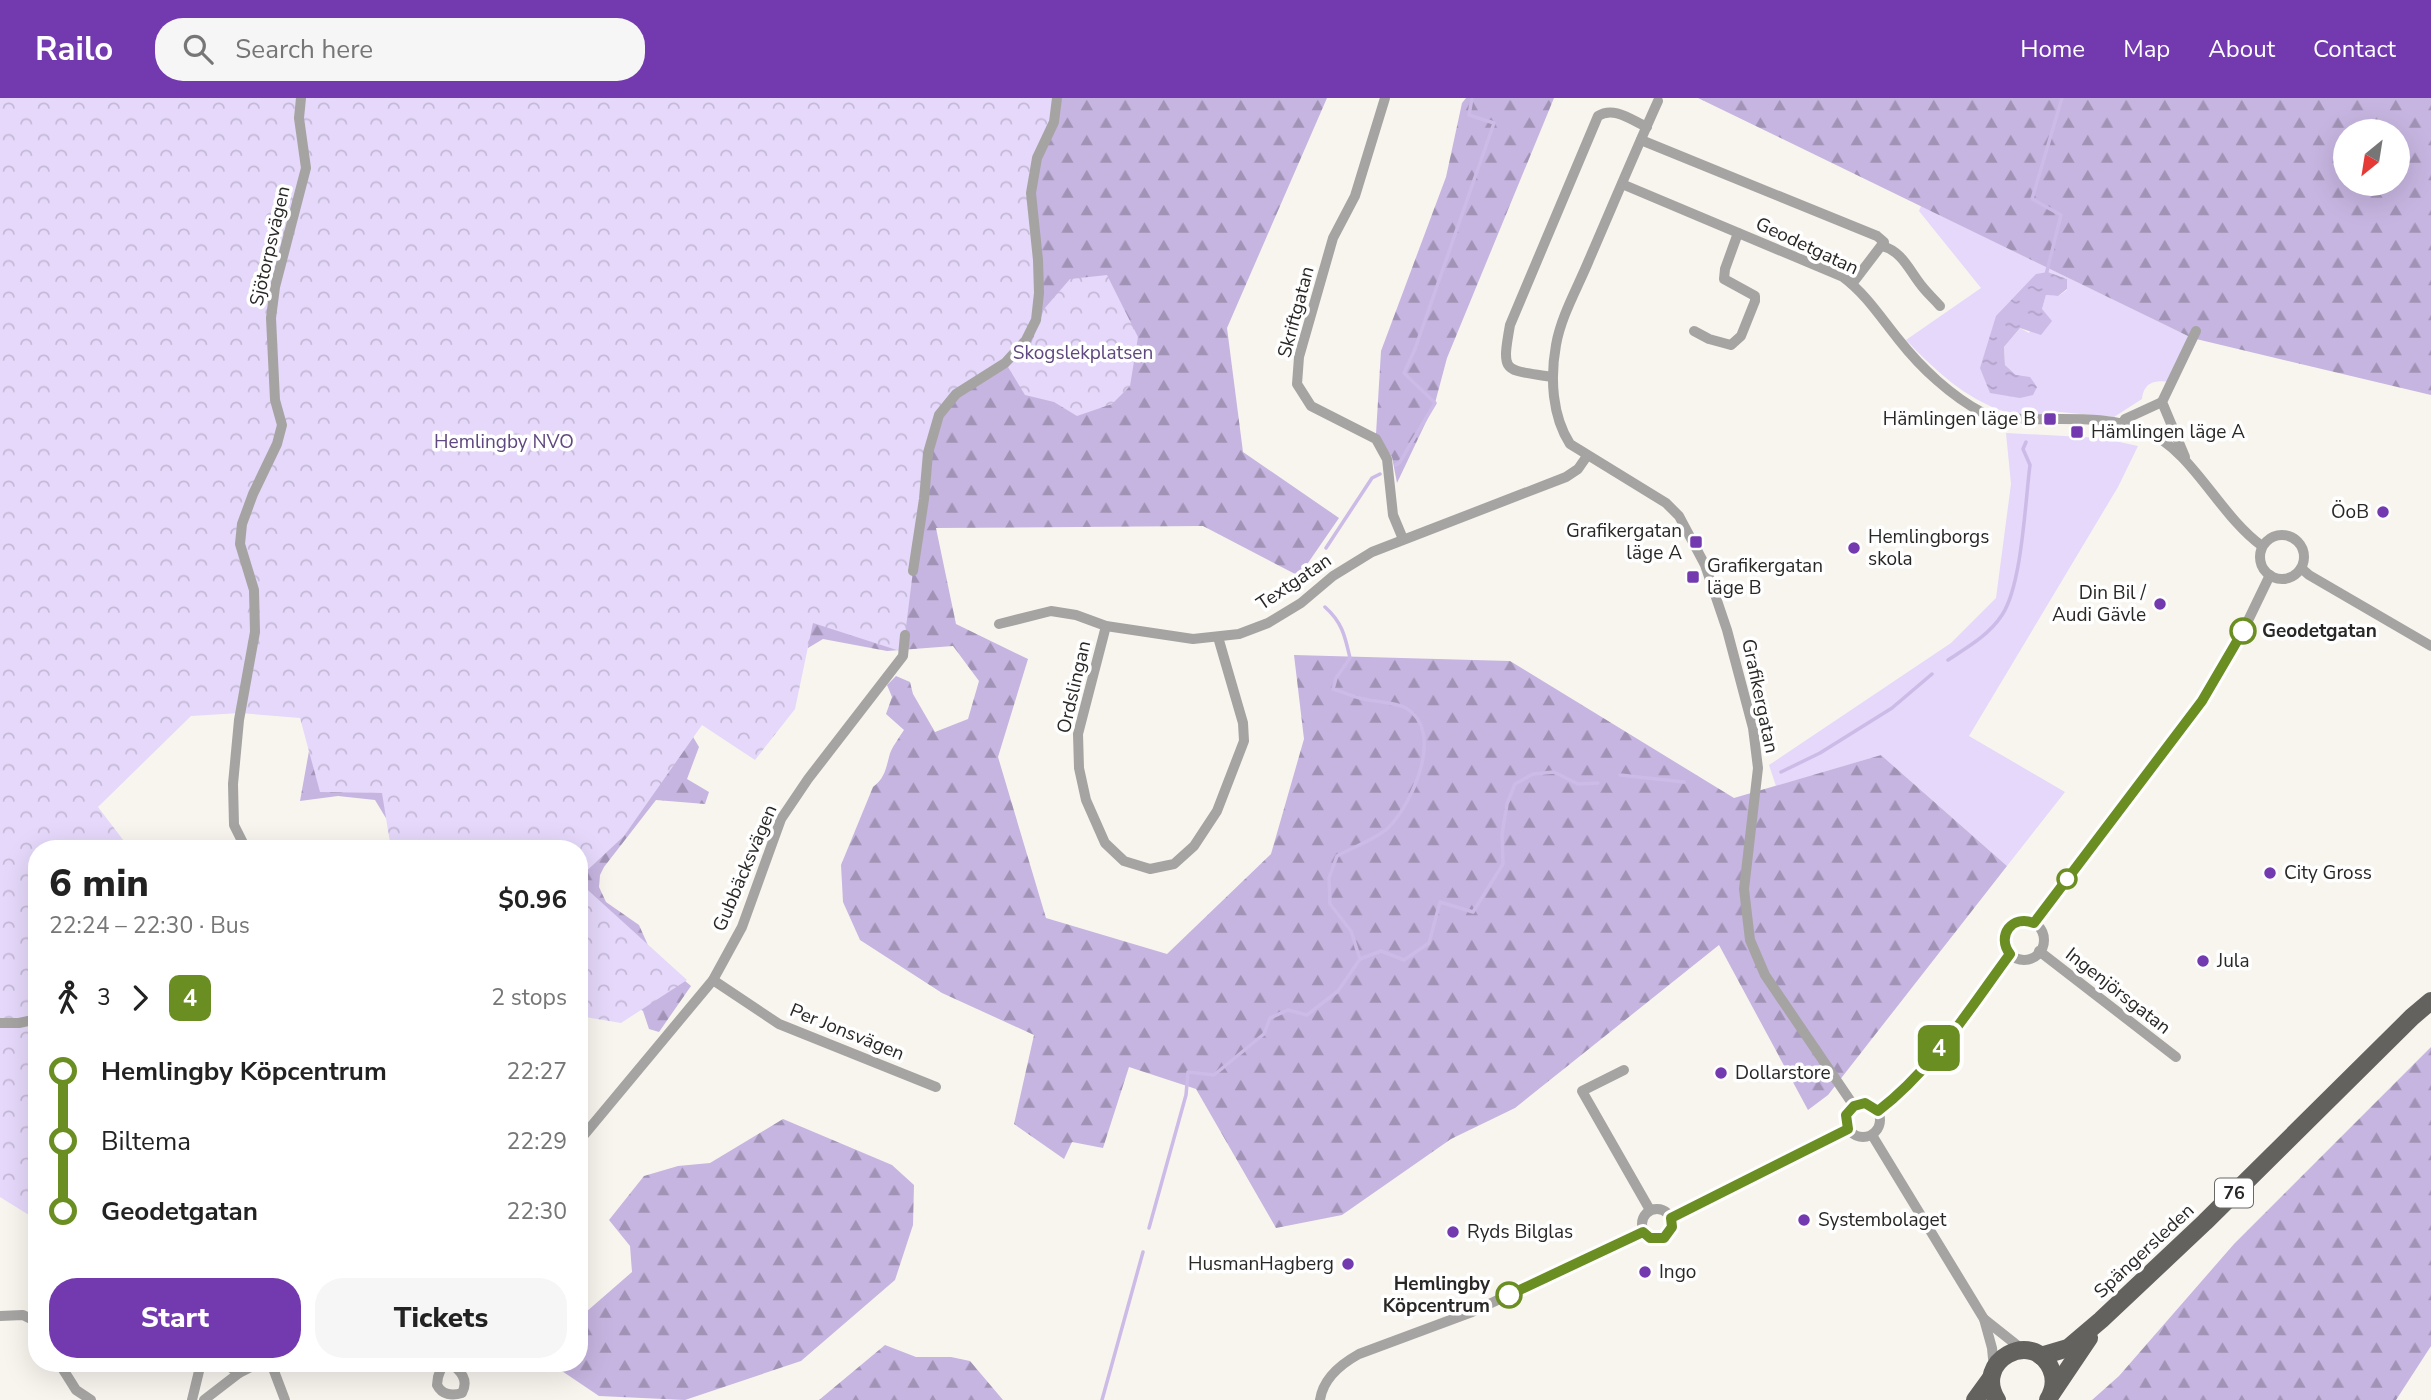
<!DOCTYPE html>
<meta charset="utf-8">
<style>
body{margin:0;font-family:"Nunito Sans",sans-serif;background:#f6f6f6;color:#222;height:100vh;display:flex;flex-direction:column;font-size:26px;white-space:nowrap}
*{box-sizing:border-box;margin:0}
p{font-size:23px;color:#767676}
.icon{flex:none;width:38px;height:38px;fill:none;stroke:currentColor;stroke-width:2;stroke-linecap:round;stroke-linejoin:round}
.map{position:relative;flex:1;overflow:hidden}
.panel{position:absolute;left:28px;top:742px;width:560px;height:532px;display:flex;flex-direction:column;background:#fff;border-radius:28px;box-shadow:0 7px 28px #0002}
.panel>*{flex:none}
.badge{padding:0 14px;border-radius:10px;font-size:24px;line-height:46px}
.needle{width:46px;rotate:210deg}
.fabs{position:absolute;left:2333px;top:21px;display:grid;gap:14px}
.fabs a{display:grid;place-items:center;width:77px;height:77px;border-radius:50%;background:#fff;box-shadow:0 7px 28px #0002;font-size:35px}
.map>.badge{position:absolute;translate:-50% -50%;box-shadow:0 0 0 4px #fff}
.legs{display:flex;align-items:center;gap:10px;height:77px;padding:0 21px;font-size:23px}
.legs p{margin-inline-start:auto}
.summary{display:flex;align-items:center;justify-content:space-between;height:119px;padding:0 21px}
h1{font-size:38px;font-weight:800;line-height:52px}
.primary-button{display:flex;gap:14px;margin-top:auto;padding:14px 21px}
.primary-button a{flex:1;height:80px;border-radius:28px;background:#7339af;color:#fff;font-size:28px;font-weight:800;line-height:80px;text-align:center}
.primary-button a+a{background:#f6f6f6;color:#222}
ul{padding:0 21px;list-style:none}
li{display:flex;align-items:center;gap:24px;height:70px;font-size:26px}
li i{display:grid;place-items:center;width:10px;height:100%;margin:0 9px;background:currentColor}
li i::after{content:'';width:18px;height:18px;margin:-9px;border:5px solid;border-radius:50%;background:#fff}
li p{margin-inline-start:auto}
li:first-child i{background:linear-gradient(#0000 50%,currentColor 0)}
li:last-child i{background:linear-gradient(currentColor 50%,#0000 0)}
header{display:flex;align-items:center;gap:42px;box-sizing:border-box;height:98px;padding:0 35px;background:#7339af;color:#fff}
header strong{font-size:33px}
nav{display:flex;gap:38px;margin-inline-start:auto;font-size:24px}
.search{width:490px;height:63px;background:#f6f6f6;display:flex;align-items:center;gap:18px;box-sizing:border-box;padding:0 24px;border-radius:28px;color:#767676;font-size:26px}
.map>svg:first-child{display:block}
</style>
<header>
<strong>Railo</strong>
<div class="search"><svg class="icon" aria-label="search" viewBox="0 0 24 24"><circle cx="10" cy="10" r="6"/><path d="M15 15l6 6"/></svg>Search here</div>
<nav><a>Home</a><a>Map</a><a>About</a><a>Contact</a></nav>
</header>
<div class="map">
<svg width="2431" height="1302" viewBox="0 0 2431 1302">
<defs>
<pattern id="forest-firs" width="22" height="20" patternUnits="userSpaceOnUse" patternTransform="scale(1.75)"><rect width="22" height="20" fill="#c6b5e0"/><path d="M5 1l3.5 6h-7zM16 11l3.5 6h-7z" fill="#a193b5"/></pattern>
<pattern id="park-crowns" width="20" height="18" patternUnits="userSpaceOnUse" patternTransform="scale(1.75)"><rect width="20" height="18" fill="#e5d8fa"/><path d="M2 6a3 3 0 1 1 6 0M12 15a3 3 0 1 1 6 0" fill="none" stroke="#c4b9d6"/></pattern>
<pattern id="water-ripples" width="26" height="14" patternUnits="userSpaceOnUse" patternTransform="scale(1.75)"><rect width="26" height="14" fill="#ccbbe7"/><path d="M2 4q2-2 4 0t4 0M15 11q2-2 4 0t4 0" fill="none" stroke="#afa1c6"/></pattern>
</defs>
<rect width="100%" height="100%" fill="#f8f5ef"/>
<!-- grass -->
<g fill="#e5d8fa" fill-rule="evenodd">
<path d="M1921,108L2192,240L2171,284C2156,282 2144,283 2142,301L2114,319L2049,313V318C2035,317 2019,318 2006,314C1965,301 1935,272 1906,242L1981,190L1919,113ZM2048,174L2067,181V192L2058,198L2046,197L2042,211L2029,235L2020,230L2004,249L2005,267L2016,277L1980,270Z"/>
<path d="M2006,335L2101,340L2138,348L2118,389L1969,638L2065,694L2007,768L1881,657L1776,688L1769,667L1951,545L1996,500L2011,386Z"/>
</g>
<!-- forest -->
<g fill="url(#forest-firs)" fill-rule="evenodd">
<path d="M0,0H1327L1227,230L1243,354L1339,420L1299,478L1203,428L936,430L956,526L1028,561L998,659L1046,820L1167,856L1271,756L1304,641L1294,557L1510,563L1734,700L1881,657L2007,768L1828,997L1808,1012L1719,847L1515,1010L1451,1041L1342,1117L1276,1130L1196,991L1129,969L1103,1050L1072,1044L1064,1061L1014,1026L1034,937L942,895L860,842L843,804L841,767L873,689C884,681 886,671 889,659C891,650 899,640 904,632L886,616L892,599L887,587L896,578L910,584L913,596L935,634L968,621L979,583L953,548L887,553L823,541L808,550L770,517L686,627L699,649L687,681L709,694L705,706L656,702L604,769L600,777L599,789L606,804L639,827L651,854L691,888L659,934L649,931L643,913L634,907L579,785L589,764L586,744L398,740L375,702L338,698L300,703L314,625Z"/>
<path d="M1466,0H1554L1447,260L1435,305L1397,385L1392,359L1376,336L1381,253L1446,79L1462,5Z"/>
<path d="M1698,0H2431V297L2192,240ZM2345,33H2398V86H2345Z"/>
<path d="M2431,949V1248L2396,1302H2092L2119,1278L2234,1146Z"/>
<path d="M783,1021L892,1067L914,1087L913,1127L895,1182L801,1263L685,1302L599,1298L550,1265H579V1216L586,1214L632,1174L630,1148L609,1122L644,1078L678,1068L710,1065Z"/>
<path d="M885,1247L916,1259H951L970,1263L1003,1302H819Z"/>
</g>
<!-- park -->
<g fill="url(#park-crowns)">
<path d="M0,0H1057L1033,77L1036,222L1015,255L956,296L939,317L913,473L905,537L906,555L813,525L795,611L755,662L702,627L624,738L579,780V751H391L382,695L320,694L300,620L240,615L191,618L98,709L130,751H37V1122L0,1099Z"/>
<path d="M1107,177L1138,239L1130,288L1112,306L1077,318L1054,304L1025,297L1008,269L1031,246L1044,211L1070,181Z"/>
<path d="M579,784L687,882L621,925L579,918Z"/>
</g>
<!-- water -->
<path fill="url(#water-ripples)" d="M2048,174L2067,181V191L2058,198L2046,197L2042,211L2052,223L2041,237L2020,230L2004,249L2005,267L2016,277L2030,279L2037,289L2033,297L2020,300L1990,295L1980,270L1996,218L2036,176Z"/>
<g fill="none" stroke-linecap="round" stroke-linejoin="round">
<!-- stream -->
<g stroke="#ccbbe7" stroke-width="3.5">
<path d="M2046,177L2061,117L2032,101L2062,0"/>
<path d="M1396,367L1400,364L1435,305L1404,275L1415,251L1494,25L1469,17L1472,0"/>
<path d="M1326,450L1372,380L1380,376"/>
<path d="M1325,509C1342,524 1345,538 1350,560L1336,580L1333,591C1343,594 1353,599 1364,601C1376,604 1395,604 1406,610C1445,633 1413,704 1389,729C1377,741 1353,749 1337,758L1329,780L1330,806L1351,833L1360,861"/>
<path d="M1948,562C1968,549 1989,537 2002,517C2022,487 2025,405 2030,367L2023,351L2026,344"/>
<path d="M1781,674L1820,655L1892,610L1932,576"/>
<path d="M1620,677L1684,684"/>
<path d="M108,750V751"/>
<path d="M1149,1130L1186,997L1188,974L1214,977L1264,936L1270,920L1288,912L1307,917L1338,893L1360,861L1381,853L1404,862L1429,845L1440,804L1473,814L1503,766L1502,736L1507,706L1515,686L1533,676L1554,674L1578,686L1598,685"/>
<path d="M1102,1302L1143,1154"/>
</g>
<!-- minor -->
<g stroke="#a5a4a2" stroke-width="10">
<path d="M1385,0L1355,98L1333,140L1299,259L1297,286L1311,308L1376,341L1387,361L1393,417L1403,441"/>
<path d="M1658,3C1634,56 1612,109 1589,162C1578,189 1561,218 1556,247C1550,280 1552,318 1570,346L1666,405L1679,418L1705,467L1727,532L1753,630L1758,670L1744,791L1750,842L1765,877L1854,1008"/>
<path d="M1641,42L1877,138L1884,144L1852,186"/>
<path d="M1622,86L1843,179C1866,196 1881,220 1899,242C1921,270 1951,298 1983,315C1995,322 2012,320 2025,321C2063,322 2110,317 2146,333C2194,354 2218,416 2262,448"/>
<path d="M1882,148C1902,153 1909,172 1921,187C1927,195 1934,201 1940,208"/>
<path d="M1694,233L1709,241L1731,247L1741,238L1755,203V198L1724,181L1725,171L1738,135"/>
<path d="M1552,279C1504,271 1501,277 1510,227L1598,18C1614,8 1631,22 1647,29"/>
<path d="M2122,326L2125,321L2162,304"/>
<path d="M2185,359L2162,304L2196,233"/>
<circle cx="2282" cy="459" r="22"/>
<path d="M2301,470L2309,477L2431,548"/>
<path d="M913,473L924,401L928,355L939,317L956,296L1005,265L1026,242L1036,222L1039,195L1038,162L1031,95L1037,60L1054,24L1057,0"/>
<path d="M999,526L1051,513L1076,517L1106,528L1193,541L1239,536L1268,525L1301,505L1333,478L1372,454L1566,379L1578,371L1587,358"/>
<path d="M1106,528L1078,636L1079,670L1086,702L1105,745L1124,763L1150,771L1174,766L1194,748L1217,713L1244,643L1243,625L1218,539"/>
<path d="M246,751L234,727L233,686L239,622L255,534L254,492L240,446L242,426L253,396L277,346L282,327L275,302L271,220L275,189L306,70L299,20L301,0"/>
<circle cx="2024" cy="842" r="20"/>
<path d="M2034,825L2202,603L2243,533L2270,477"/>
<path d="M2039,853L2176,959"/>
<path d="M713,882L779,926L936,989"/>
<path d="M0,925H19L37,921"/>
<path d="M1624,972L1582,993L1650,1112"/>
<circle cx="1863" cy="1022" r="17"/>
<path d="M1878,1013C1932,972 1970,910 2010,856"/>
<path d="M1872,1037L1984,1221L1992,1250L1994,1271"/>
<path d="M579,1043L713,882L742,829L781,721L808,681L903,558L905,537"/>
<circle cx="1657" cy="1126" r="15"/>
<path d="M1671,1120L1848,1031"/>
<path d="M0,1218L23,1217L37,1224"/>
<path d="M1984,1221L2023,1252"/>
<path d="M59,1265L76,1292L91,1302"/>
<path d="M224,1265L239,1275"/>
<path d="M271,1265L285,1302"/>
<path d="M443,1265L438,1279L437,1287C442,1297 452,1298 462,1295C469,1282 461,1273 450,1265"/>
<path d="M192,1302L201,1265"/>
<path d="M204,1302L239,1275L259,1265"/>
<path d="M1320,1302C1323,1280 1341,1266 1359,1256L1472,1214L1643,1134"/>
</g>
<!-- primary -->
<g stroke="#64625e" stroke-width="18">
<path d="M2041,1258L2068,1250L2101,1222L2205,1124L2412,919L2431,903"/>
<path d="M2052,1295L2089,1240"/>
<path d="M1975,1302L1991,1280"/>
<path d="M1997,1302C1972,1263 2033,1230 2051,1271C2056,1282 2054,1292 2048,1302"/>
</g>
</g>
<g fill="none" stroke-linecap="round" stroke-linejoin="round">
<defs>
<path id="line-1" d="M1509,1197L1643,1134L1650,1140H1664L1672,1129L1671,1120L1848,1031L1846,1017L1854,1008L1865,1005L1878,1013C1932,972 1970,910 2010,856C1996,838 2012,816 2034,825L2202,603L2243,533"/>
</defs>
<!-- line-1 casing -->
<use href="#line-1" stroke="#fff" stroke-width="16"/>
<!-- line-1 -->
<use href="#line-1" stroke="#6b8e23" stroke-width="10"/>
</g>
<!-- markers -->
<g fill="#7339af" stroke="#fff" stroke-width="2.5">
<rect x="2043" y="314" width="14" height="14" rx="3.5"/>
<rect x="2070" y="327" width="14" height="14" rx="3.5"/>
<circle cx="2383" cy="414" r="7"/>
<rect x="1689" y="437" width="14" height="14" rx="3.5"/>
<circle cx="1854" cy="450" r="7"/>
<rect x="1686" y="472" width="14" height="14" rx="3.5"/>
<circle cx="2160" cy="506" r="7"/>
<circle cx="2270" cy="775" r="7"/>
<circle cx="2203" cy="863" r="7"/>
<circle cx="1721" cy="975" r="7"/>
<circle cx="1804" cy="1122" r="7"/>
<circle cx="1453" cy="1134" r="7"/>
<circle cx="1348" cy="1166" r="7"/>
<circle cx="1645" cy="1174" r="7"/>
</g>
<g fill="#fff" stroke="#6b8e23" stroke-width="3.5">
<circle cx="2243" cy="533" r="12"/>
<circle cx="2067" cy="781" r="9"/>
<circle cx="1509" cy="1197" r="12"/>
</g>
<g text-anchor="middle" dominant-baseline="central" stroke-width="7" stroke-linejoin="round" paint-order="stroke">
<!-- shield labels -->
<rect fill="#fff" stroke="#696867" stroke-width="2" x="2215" y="1080.5" width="38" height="29" rx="5"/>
<g font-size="18" font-weight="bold" fill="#292826">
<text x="2234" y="1095">76</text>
</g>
<!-- street labels -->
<g font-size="19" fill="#292826" stroke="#fff">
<text transform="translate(270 148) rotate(-77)">Sjötorpsvägen</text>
<text transform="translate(1807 148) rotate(25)">Geodetgatan</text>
<text transform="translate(1296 214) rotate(-75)">Skriftgatan</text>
<text transform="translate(1294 484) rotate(-34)">Textgatan</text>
<text transform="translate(1074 589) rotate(-77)">Ordslingan</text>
<text transform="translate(1760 598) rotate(78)">Grafikergatan</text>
<text transform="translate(745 770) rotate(-67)">Gubbäcksvägen</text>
<text transform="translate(2118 893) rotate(38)">Ingenjörsgatan</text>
<text transform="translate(847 934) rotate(22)">Per Jonsvägen</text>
<text transform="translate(2144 1153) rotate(-43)">Spängersleden</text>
</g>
<!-- park labels -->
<g font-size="19" fill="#5f477f" stroke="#fff">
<text x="1083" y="255">Skogslekplatsen</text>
<text x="504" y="344">Hemlingby NVO</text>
</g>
<!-- poi labels -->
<g font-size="19" fill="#292826" stroke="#fff" text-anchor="start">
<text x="2036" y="321" text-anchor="end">Hämlingen läge B</text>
<text x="2091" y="334">Hämlingen läge A</text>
<text x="2369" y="414" text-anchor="end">ÖoB</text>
<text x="1682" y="433" text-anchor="end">Grafikergatan<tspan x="1682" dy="22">läge A</tspan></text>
<text x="1868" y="439">Hemlingborgs<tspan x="1868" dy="22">skola</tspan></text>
<text x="1707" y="468">Grafikergatan<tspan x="1707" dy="22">läge B</tspan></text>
<text x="2146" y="495" text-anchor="end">Din Bil /<tspan x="2146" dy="22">Audi Gävle</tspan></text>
<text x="2284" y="775">City Gross</text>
<text x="2217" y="863">Jula</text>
<text x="1735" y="975">Dollarstore</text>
<text x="1818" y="1122">Systembolaget</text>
<text x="1467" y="1134">Ryds Bilglas</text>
<text x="1334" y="1166" text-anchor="end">HusmanHagberg</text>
<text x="1659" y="1174">Ingo</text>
</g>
<!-- stop labels -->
<g font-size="19" font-weight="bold" fill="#292826" stroke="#fff" text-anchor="start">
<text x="2262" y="533">Geodetgatan</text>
<text x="1490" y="1186" text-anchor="end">Hemlingby<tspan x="1490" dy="22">Köpcentrum</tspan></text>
</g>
</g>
</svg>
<div class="fabs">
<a><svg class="needle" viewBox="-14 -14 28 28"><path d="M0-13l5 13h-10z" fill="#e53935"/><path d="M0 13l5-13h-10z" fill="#767676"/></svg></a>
</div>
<b class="badge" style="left:1939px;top:950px;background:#6b8e23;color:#fff">4</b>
<section class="panel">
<div class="summary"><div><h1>6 min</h1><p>22:24 – 22:30 · Bus</p></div><b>$0.96</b></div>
<div class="legs"><svg class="icon" aria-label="walk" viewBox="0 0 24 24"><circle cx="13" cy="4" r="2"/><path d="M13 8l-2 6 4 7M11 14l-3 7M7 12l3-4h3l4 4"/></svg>3<svg class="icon" aria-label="forward" viewBox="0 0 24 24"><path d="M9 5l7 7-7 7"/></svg><b class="badge" style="background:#6b8e23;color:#fff">4</b><p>2 stops</p></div>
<ul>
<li><i style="color:#6b8e23"></i><b>Hemlingby Köpcentrum</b><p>22:27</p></li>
<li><i style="color:#6b8e23"></i><span>Biltema</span><p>22:29</p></li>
<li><i style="color:#6b8e23"></i><b>Geodetgatan</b><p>22:30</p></li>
</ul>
<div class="primary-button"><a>Start</a><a>Tickets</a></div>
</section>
</div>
